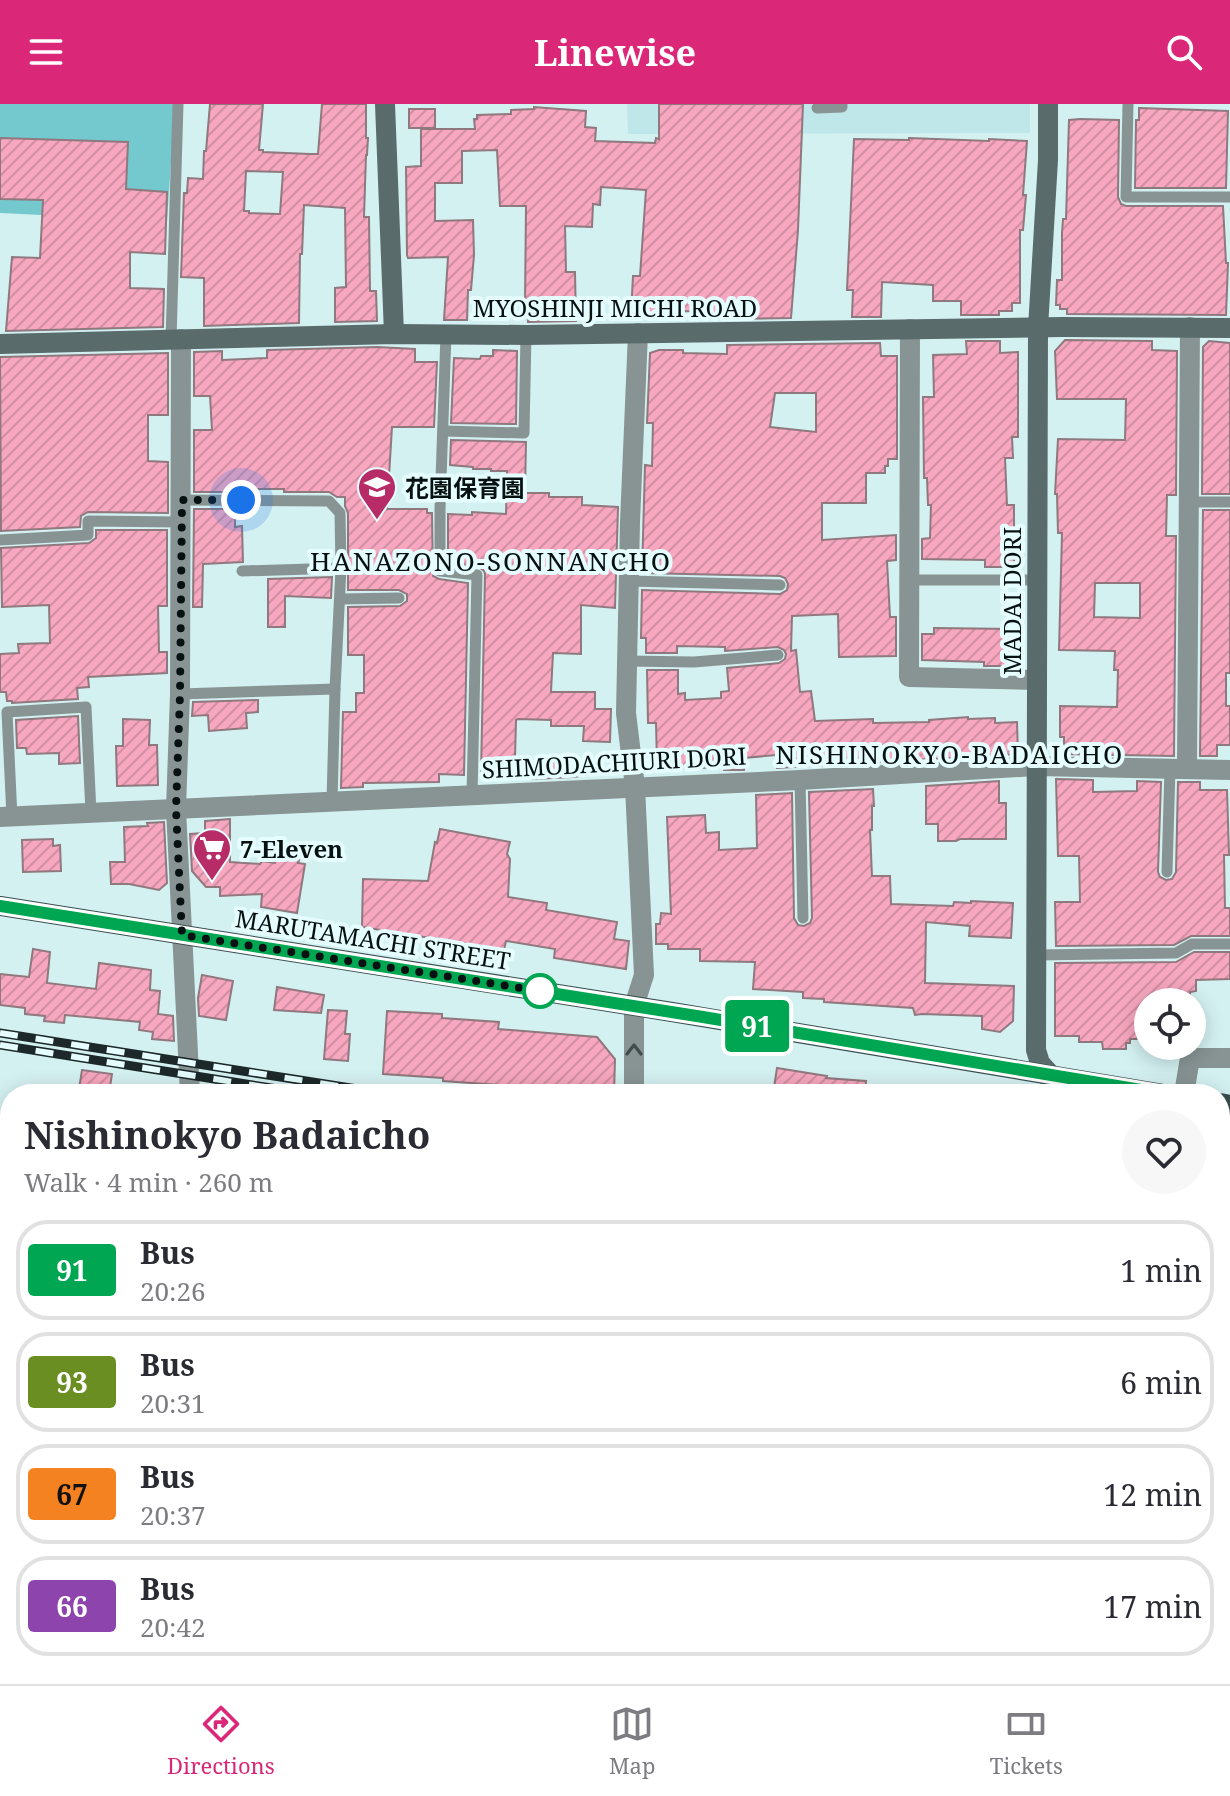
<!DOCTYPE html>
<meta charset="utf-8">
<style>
body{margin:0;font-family:"Noto Serif","Noto Sans JP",serif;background:#f7f7f7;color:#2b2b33;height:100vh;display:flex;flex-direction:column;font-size:30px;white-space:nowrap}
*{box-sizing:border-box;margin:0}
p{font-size:26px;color:#7c7c81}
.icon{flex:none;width:44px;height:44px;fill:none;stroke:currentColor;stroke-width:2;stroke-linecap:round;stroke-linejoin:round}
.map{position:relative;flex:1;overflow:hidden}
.details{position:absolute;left:0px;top:980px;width:1230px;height:600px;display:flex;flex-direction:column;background:#fff;border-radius:32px 32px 0 0;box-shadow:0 4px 20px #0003}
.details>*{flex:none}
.badge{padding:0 16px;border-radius:6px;font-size:28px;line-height:52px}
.tools{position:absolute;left:1134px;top:884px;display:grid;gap:16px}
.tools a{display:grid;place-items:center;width:72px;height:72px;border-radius:50%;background:#fff;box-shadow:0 4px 20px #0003;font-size:40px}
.you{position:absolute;width:40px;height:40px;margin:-20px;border:6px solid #fff;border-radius:50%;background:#1a73e8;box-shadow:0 0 0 12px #1a73e833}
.map>.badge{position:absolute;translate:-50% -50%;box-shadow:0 0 0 4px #fff}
.round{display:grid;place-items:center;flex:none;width:84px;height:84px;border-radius:42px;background:#f7f7f7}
.headline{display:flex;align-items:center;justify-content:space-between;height:136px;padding:0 24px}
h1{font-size:38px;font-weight:700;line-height:60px}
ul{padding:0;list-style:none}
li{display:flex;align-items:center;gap:24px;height:100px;margin:0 16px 12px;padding:0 8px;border:4px solid #e1e1e2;border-radius:32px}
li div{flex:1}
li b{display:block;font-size:30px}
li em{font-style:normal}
li .badge{min-width:88px;font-weight:700;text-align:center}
header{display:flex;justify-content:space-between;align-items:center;height:104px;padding:0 24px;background:#db2777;color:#fff;font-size:36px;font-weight:700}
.tab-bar{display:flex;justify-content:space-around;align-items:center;height:112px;border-top:2px solid #e1e1e2;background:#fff;font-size:22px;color:#7c7c81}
.tab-bar a{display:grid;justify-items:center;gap:4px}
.tab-bar .on{color:#db2777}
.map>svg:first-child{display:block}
</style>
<header><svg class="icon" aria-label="menu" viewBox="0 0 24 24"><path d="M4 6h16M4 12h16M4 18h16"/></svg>Linewise<svg class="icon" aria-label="search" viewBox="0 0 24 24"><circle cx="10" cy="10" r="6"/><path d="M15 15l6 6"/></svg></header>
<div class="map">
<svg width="1230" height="1580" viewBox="0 0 1230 1580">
<defs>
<pattern id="building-hatch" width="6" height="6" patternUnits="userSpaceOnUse" patternTransform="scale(2)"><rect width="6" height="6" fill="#f7a7bf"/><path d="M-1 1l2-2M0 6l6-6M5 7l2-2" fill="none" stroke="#d28fa3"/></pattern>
</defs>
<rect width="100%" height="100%" fill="#d4f1f2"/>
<!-- built -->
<g fill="#bfe6e8">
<path d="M627,0H1030V29L628,30Z"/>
<rect x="1220" y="1164" width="10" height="109"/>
<path d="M1220,1324H1230V1580L1165,1579V1570H1220Z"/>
</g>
<!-- green -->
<path fill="#73c9ce" d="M0,0H175L167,117L0,109Z"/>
<!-- building -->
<g fill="url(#building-hatch)" stroke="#8f787e" stroke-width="2" fill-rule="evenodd">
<path d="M210,0H263L259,46H263V48L310,50H318L322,0H366V34H368L367,51H366L364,113H369L370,187H376L377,217L335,218V184L346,183L345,104L304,101L302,150H300L299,219L204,222V174L181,173L184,89H187L188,74L203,75L204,47H206ZM246,67L283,68L280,110L249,109V107H244Z"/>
<path d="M659,0H803L798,126L791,214L723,215V210L685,207L684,210L631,209L633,172H640L646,86L601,83L600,101L593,100L592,123L565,122L566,168H575L576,217L528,218L527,199H525L526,102H500L497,46L462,47V79H435V117L473,116L474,151L471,186H468L467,216H444L448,153L408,154L407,151L406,63L421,62V25H475L474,15H477V11L511,10V6L534,5V3L586,7L585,23L596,24L595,37L655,39L656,34L659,35Z"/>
<path d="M1139,4L1228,7L1226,84H1135L1136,16H1139Z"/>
<rect x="409" y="5" width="26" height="19"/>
<path d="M1080,15L1119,16L1118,93L1121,100L1126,102H1223L1226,159H1228L1226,211L1067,210V205H1060V201H1056L1057,176H1062V129L1063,115H1066L1069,16Z"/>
<path d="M0,34L128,38L126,85L167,88L165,150L130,148V184L164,185L163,223L6,227L12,153L40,154L43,96L0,95Z"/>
<path d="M909,34L989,37V35L1027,37L1023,91H1026L1023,126H1020V199H1012V207H999V211H961V197H933V181L882,178L881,213H852L853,186H847L854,35L909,36Z"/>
<path d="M1065,236L1152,237V246L1177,247L1176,391H1167L1166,432H1176L1174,652L1064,650V633H1060V602L1117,603L1118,566H1114L1115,547L1059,546L1062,429H1058L1057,390H1055L1058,335L1125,336L1126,295H1057L1055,247ZM1095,479H1140V514L1094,513Z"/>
<path d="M966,237H1000V249L1018,248V333H1012L1013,354H1005L1007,401H1014V463H985V456L922,455V435L930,434L931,401H928L927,374H924L923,293H934L933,251L967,250Z"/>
<path d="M1209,237L1230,239V390H1202L1203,243Z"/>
<path d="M880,239L881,252H897V355H888V362H885V369H866V399H822V436L896,431V456L887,457L890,513H896V552L839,553L838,510L792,512L791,547L796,546L800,588L811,587L815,617L873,615V619L929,618V616L968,613V615L995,614V619L1017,618L1018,650L777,664L776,651L744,654V666H724V663L672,665L671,657L657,658L656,619H648L647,566H678V590L685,589V596L721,594V588L729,587L727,564L779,559L785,555L786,550L784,546L778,543L725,547V543L677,542V549H646V534H641L642,486L780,490L787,486L788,480L785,474L780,472L642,469L645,361L652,362L653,319H647L650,249L659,246H683V249L727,250V241ZM775,289H816V328L770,323Z"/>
<path d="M377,243L415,245V258H437L434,323H392L387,405H427V409H432L433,472L439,475L468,479L464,671L439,670V678L363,679V683L341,684L343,608H356V589H364V551H348V503L400,502L407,497V490L399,486H348V409L345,402V393H337L329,388H284V385H247V388H194V326H212L210,292H194V248L222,247V256L267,254V246Z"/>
<path d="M493,246L517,247L516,320L451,319L454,254L480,255L481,252H493Z"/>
<path d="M168,249V311H148V357L168,358V409L88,408L81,412L80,423L1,427L0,253Z"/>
<path d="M451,336L526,338L525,389H549V393H582V401L618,403L615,504L581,501V550L553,549L551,588H595V605H611L610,638L583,637L584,622H551V616L518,615L516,616L515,654L519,655V673L481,671L485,470L484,467L479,463L448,459V410L472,411V408L506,410L507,367H491V365H473V363L450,361Z"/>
<path d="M194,405H235V423L242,422L243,458L203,460L202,503H193Z"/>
<path d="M1203,406H1230V569H1226V602H1230V641H1217V652H1200Z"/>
<path d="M96,426H167V502H158L159,548H167V569L88,573L89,583L77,584L78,595L12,599V597H7L6,588H0V550L19,549L18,540L50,539L49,501L2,503L1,444L89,439L96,434Z"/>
<path d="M332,473L331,494L285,492V523H268V475Z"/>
<path d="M934,524L1015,525V560L1010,559V562H984V558L922,556V530H934Z"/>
<path d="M258,596V608L246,609L247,624L209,627L208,611L192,612L193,598Z"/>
<path d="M78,612L80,659L59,660V649L27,650L26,644H17L16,616Z"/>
<path d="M123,615L150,616L149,641H157L158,681L117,682L116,642H123Z"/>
<path d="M595,656L596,670L573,673L533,675L532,659Z"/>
<path d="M1056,675L1093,676V688L1137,687V677L1161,678L1158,768L1160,773L1166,776L1172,775L1176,768L1178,678H1200V686H1227L1229,751H1224L1225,804H1230V832H1191L1174,841L1056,842L1055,798H1080L1079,752H1058Z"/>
<path d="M999,677V699H1006V735H960L956,737H938V720H926V682Z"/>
<path d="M873,685L874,702H872V726H870L872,772H890L891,800L953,802L954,798L971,799V797L1013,799L1011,834L969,832L970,822L926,818L925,879L1014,882L1013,917L1000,928L982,925V912L922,910L915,911L913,904L824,898V895L803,894V888L753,885L755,858L700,857V845H668V840H656V820H660L661,809L671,810L667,713L705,711L706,729L719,728V746L757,744L756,691L792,689L794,814L798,821L804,822L810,819L812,814L809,688Z"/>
<path d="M230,715V758L260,760L262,757L275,759L276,756H299L298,759L305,760L297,809L261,803L262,790L220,792V783H206L192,767L190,730L205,729V717Z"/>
<path d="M164,718L167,779L159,786L129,780H111L110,758H125L124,723L148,722L147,719Z"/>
<path d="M440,725L510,738L507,750L510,755L508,793L547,799L546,806L617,818L614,835L629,837L626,865L554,854L555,845L506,837L504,846L362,823L363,775L428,777L435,738L437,739Z"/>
<path d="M53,735V742L60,741L61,767L23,768L22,736Z"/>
<path d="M33,845L50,848L47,879L96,885L99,859L151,866L150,886L160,887L158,910L173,912L174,937L152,935L153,928L139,926L140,918L65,911L64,919L44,917L45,912L25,910V904L0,901V870L29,873Z"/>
<path d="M1194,848H1230V875L1196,876V887L1190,888V898H1148V926H1137V935H1130V939H1126V945H1103L1102,938H1079V932H1055V859L1176,858Z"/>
<path d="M202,871L233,877L226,916L199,912L198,894Z"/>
<path d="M277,883L324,891L321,909L274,906Z"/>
<path d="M328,906L347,907L345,930H350L348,957L324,955Z"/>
<path d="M387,907L442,910V914L499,918L498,925L597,933L615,955L614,990H499V981L443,977V974L383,970Z"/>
<path d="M777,964L827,972L826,974L866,977L865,990H773Z"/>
<path d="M82,966L112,970L109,989L79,985Z"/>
</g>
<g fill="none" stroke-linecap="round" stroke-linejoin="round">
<!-- lane -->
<g stroke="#889494" stroke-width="11">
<path d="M1128,0L1126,93H1230"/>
<path d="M817,4L842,3V0"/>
<path d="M446,230L440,404V467L477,471L472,691"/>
<path d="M171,236L178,0"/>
<path d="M444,327L524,329L526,231"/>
<path d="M182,396L329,397L340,409L341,464L335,585L332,697"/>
<path d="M1190,398H1230"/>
<path d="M0,436L88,431V417L181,418"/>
<path d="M242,467L341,464"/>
<path d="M910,476H1037"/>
<path d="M629,477L780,481"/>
<path d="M340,495L399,494"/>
<path d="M627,557L694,558L778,551"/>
<path d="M180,590L335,585"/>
<path d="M800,676L803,814"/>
<path d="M12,713L7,608L86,603L91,709"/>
<path d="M1167,768L1170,664"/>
<path d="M1036,851L1176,849L1192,840H1230"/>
</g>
<!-- street -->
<g stroke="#889494" stroke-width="20">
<path d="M910,225L909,573L1037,576"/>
<path d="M181,235L180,590L176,705L190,990"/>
<path d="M1187,665L1190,223"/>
<path d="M0,713L800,676L1036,662L1230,666"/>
<path d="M634,990V902L644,871L635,683L626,609L630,418L638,229"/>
<path d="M1050,990V970"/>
<path d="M1184,990L1190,954H1230"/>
<path d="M0,1159H10"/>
<path d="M0,1367H10"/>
<path d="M192,1570V1580"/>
<path d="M1050,1570V1580"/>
<path d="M142,1580V1570"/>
<path d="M630,1580V1570"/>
</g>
<!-- secondary -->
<g stroke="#5a6b6c" stroke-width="20">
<path d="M385,0L394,230"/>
<path d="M1048,0V56L1038,224L1036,946L1040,959L1050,970"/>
<path d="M0,240L394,230L526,231L1062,223L1230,224"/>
</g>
<!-- primary -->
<g stroke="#394e4f" stroke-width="20">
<path d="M0,802L672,908L1164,990"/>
<path d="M1220,999L1230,1001"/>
</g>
<defs>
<g id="rail">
<path d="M0,929L389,990"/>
<path d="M0,941L309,990"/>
<path d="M1220,1124L1230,1126"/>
<path d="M1220,1141L1230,1143"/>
</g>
</defs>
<!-- rail casing -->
<use href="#rail" stroke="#1c2829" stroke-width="9"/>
<!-- rail -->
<use href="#rail" stroke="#e5fdfe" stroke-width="6" stroke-dasharray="18" stroke-linecap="butt"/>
</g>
<!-- one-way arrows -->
<defs><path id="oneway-chevron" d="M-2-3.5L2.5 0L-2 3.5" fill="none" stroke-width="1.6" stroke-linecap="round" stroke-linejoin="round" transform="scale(2)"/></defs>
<use stroke="#414c4c" href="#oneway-chevron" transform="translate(634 946) rotate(-90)"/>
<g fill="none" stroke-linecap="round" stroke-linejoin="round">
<defs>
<path id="line" d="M0,802L703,913L1165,990"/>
</defs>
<!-- line casing -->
<use href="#line" stroke="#fff" stroke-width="18"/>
<!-- line -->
<use href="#line" stroke="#00a651" stroke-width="12"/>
<!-- walk -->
<path stroke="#071112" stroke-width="8" stroke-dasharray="0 14.4" d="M241,396H182L180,590L176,705L182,831L540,887"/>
</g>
<!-- icons -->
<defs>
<symbol id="school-pin" viewBox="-11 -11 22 30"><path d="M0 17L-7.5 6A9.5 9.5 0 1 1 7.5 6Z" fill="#b72c67" stroke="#e5fdfe"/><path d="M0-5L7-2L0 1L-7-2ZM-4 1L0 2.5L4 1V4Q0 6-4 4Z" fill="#fff"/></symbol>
<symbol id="supermarket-pin" viewBox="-11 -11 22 30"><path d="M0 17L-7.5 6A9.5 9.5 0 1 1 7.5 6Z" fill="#b72c67" stroke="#e5fdfe"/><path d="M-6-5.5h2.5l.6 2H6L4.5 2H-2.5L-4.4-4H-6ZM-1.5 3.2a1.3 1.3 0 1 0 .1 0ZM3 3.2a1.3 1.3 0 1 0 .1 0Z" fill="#fff"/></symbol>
</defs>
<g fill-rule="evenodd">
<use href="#school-pin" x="355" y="361" width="44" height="60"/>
<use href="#supermarket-pin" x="190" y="722" width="44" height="60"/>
</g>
<!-- markers -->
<circle fill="#fff" stroke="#00a651" stroke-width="4" cx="540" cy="887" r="16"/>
<g text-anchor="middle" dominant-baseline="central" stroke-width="8" stroke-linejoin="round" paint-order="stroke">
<!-- street labels -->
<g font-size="24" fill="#071112" stroke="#e5fdfe">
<text x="615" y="203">MYOSHINJI MICHI ROAD</text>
<text transform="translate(1011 497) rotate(-90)">MADAI DORI</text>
<text transform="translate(614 658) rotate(-3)">SHIMODACHIURI DORI</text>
<text transform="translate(373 835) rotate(9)">MARUTAMACHI STREET</text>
</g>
<!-- poi labels -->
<g font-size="24" font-weight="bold" fill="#071112" stroke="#e5fdfe" text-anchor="start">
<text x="405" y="383">花園保育園</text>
<text x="240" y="744">7-Eleven</text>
</g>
<!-- neighbourhood labels -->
<g font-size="26" letter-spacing="2" fill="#071112" stroke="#e5fdfe">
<text x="491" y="457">HANAZONO-SONNANCHO</text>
<text x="950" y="650">NISHINOKYO-BADAICHO</text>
</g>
</g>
</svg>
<div class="tools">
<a><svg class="icon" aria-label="locate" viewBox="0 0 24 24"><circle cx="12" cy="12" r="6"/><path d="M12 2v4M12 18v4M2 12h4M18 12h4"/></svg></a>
</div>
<div class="you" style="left:241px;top:396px"></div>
<b class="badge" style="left:757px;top:922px;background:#00a651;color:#fff">91</b>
<section class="details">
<div class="headline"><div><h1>Nishinokyo Badaicho</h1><p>Walk · 4 min · 260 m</p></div><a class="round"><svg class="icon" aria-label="heart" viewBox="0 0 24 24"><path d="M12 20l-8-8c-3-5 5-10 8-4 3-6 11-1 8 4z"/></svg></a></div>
<ul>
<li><span class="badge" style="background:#00a651;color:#fff">91</span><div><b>Bus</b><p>20:26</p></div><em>1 min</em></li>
<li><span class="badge" style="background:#6b8e23;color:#fff">93</span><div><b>Bus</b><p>20:31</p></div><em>6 min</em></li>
<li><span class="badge" style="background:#f58220;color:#111">67</span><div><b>Bus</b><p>20:37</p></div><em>12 min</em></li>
<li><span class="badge" style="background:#8e44ad;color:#fff">66</span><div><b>Bus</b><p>20:42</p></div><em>17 min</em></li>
</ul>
</section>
</div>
<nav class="tab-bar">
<a class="on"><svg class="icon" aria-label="directions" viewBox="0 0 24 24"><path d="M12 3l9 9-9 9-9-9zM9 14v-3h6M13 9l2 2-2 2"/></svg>Directions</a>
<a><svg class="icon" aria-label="map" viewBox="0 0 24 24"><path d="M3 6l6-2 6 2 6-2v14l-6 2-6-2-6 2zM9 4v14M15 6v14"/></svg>Map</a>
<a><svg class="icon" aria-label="tickets" viewBox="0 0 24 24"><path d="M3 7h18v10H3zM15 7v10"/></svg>Tickets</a>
</nav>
